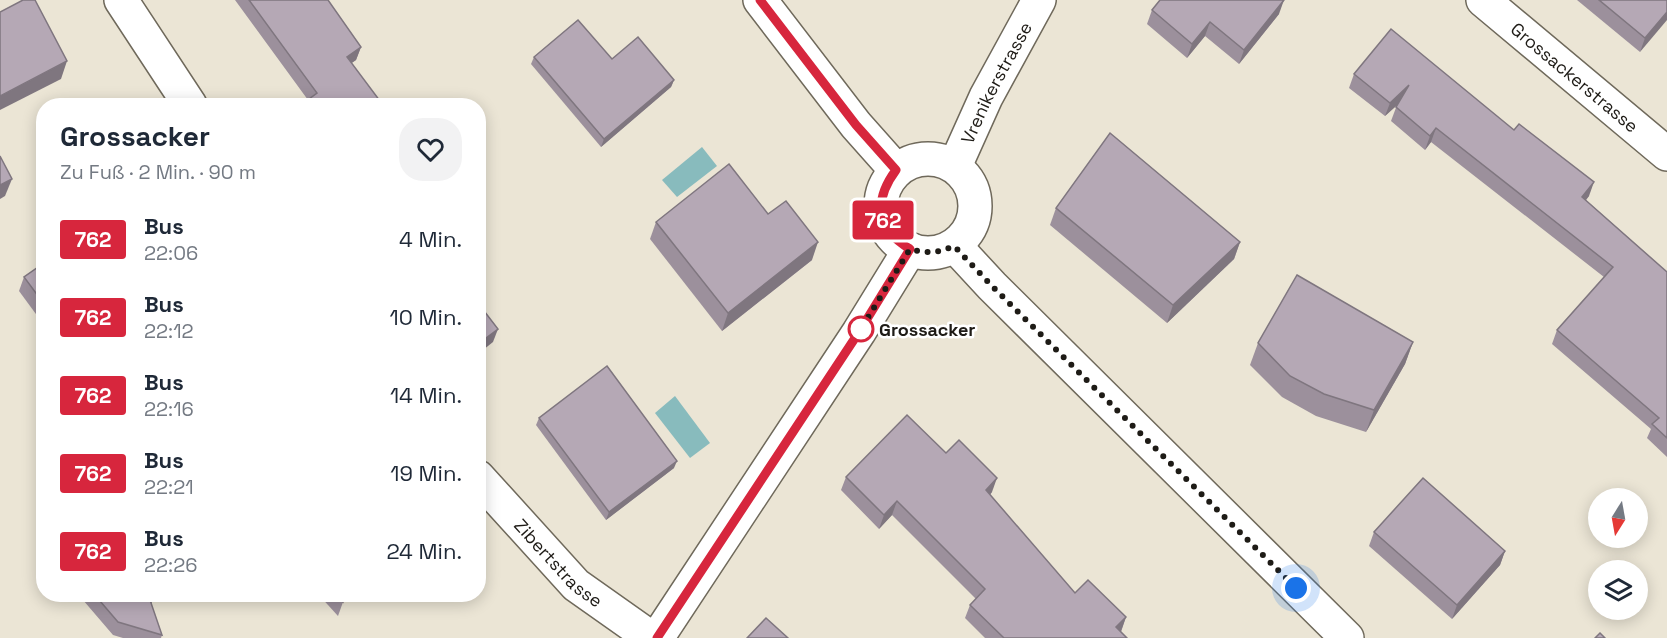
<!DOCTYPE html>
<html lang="de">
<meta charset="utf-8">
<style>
body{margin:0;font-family:"Space Grotesk",sans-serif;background:#f2f2f3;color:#1f2937;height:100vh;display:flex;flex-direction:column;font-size:22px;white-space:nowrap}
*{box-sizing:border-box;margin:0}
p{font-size:20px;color:#747a83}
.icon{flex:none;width:33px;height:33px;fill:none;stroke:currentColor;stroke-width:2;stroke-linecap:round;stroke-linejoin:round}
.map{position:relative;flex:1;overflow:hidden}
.sheet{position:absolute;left:36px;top:98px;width:450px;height:504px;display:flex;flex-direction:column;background:#fff;border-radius:24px;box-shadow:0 3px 15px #0003}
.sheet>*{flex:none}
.badge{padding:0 12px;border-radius:4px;font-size:21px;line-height:39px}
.needle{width:39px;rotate:191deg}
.buttons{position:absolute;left:1588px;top:488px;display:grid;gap:12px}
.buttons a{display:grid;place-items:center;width:60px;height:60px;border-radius:50%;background:#fff;box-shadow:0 3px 15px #0003;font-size:30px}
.you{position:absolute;width:30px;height:30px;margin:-15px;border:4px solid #fff;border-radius:50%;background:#1a73e8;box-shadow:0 0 0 9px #1a73e833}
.map>.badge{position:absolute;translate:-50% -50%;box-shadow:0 0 0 3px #fff}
.round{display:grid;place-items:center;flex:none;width:63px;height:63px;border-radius:24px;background:#f2f2f3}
.headline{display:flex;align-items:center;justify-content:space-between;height:102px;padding:0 24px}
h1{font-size:28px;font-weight:700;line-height:45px}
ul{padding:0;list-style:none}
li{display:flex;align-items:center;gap:18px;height:78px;padding:0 24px}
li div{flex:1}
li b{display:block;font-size:22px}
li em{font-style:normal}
li .badge{min-width:66px;font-weight:700;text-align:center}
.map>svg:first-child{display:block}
</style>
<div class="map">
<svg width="1667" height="638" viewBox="0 0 1667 638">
<rect width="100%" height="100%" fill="#ebe5d5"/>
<!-- water -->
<g fill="#88bbbd">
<path d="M702,147L717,166L677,197L662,180Z"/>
<path d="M675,396L710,443L690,458L655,413Z"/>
</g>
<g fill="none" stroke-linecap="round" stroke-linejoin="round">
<defs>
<g id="street">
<path d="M121,0L190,105"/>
<path d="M760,0L856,125L896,170"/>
<path id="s1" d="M1483,0L1667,154"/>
<circle cx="928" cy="206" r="47"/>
<path id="s2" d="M955,166L986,97L1039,0"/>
<path d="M955,246L992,286L1347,638"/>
<path id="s3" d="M478,477L576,585L651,638"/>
<path d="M657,638L859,332L910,249"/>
</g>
</defs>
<!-- street casing -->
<use href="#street" stroke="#6f695b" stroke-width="36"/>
<!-- street -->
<use href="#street" stroke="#fff" stroke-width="33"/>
</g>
<!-- wall -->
<g fill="#9c909c">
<path d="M235,0H328L361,47L356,60L351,63L383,105L308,100Z"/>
<path d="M1577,0H1667L1640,52Z"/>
<path d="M1152,10L1279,14L1239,64L1205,36L1187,58L1147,24Z"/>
<path d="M534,57L612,59L674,80L671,87L601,147L531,64Z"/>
<path d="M1354,74L1589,196L1586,200L1667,272V457L1647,438L1651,429L1552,344L1557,330L1604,277L1431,142L1425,150L1391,121L1397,105L1385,116L1349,88Z"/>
<path d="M1056,208L1240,242L1234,259L1167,323L1050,225Z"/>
<path d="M768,214L812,260L722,331L650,239L656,222Z"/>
<path d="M44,263V325L19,291L24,277Z"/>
<path d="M1413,342L1405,364L1366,432L1316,416L1282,397L1250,365L1258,343Z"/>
<path d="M539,418L674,468L606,520L536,425Z"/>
<path d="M946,453L992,492L990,495L1075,593L1126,617L1121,632L1127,638H985L965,618L970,605L976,599L892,515L879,529L841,490L846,477Z"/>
<path d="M1374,532L1505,551L1500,565L1452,619L1369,546Z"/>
<path d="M85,594H156L154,600L151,603L162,635L161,638H123L113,635L83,600Z"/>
<path d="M318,594H345L343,602L338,616Z"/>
</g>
<!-- shaded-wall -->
<g fill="#7f767f">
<path d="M1284,0L1279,14L1239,64L1244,50Z"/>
<path d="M1667,12V20L1640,52L1645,38Z"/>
<path d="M1210,22L1205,36L1187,58L1192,44Z"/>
<path d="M361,47L356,60L342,70L347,57Z"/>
<path d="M67,61L61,79L0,110V96Z"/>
<path d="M674,80L671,87L601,147L604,139Z"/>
<path d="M1409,85L1404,99L1385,116L1390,103Z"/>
<path d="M1436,128L1431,142L1425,150L1430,136Z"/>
<path d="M12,179L5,196L0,199V185Z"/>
<path d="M1594,182L1589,196L1577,211L1582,197Z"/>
<path d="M818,242L812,260L722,331L728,313Z"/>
<path d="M1240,242L1234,259L1167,323L1173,305Z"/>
<path d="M498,329L493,342L478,354V344Z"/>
<path d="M1413,342L1405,364L1366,432L1374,410Z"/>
<path d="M677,461L674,468L606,520L609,512Z"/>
<path d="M997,478L992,492L981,504L986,490Z"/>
<path d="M897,501L892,515L879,529L884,515Z"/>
<path d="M1505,551L1500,565L1452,619L1457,605Z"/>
<path d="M152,594H156L154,600L144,610L149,597Z"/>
<path d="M1126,617L1121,631L1114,638L1116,627Z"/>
</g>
<!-- building -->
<g fill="#b5a8b5" stroke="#7f767f" stroke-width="1.5">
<path d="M23,0H35L67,61L0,96V12Z"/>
<path d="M249,0H328L361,47L347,57L383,105H301L317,93Z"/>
<path d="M1160,0H1284L1244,50L1210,22L1192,44L1152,10Z"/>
<path d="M1599,0H1667V12L1645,38Z"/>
<path d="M578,20L612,59L638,37L674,80L604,139L534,57Z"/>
<path d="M1391,29L1514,130L1519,124L1594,182L1582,197L1667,272V438L1652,424L1659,418L1557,330L1613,267L1436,128L1430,136L1396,107L1409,85L1390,103L1354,74Z"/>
<path d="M1110,133L1240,242L1173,305L1056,208Z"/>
<path d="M0,156L12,179L0,185Z"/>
<path d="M729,164L768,214L786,201L818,242L728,313L656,222Z"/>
<path d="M44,263V304L24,277Z"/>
<path d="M1297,275L1413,342L1374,410L1324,394L1290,376L1258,343Z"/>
<path d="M478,303L498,329L478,344Z"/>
<path d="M607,366L677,461L609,512L539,418Z"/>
<path d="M907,415L946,453L959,440L997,478L986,490L1075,593L1088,580L1126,617L1116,627L1127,638H1004L970,605L985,589L897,501L884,515L846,477Z"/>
<path d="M1423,478L1505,551L1457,605L1374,532Z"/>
<path d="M94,594H152L149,597L162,635L118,622Z"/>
<path d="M336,594H345L343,602Z"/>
<path d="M766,618L788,638H747Z"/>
<path d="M1600,633L1605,638H1595Z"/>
</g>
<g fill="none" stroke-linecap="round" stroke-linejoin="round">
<defs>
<path id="line" d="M657,638L859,332L910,249C876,229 873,201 896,170L856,125L760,0"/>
</defs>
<!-- line casing -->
<use href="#line" stroke="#fff" stroke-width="14"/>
<!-- line -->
<use href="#line" stroke="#d7263d" stroke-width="9"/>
<!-- walk -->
<path stroke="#1e1b16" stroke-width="6" stroke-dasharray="0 10.8" d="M861,329L859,332L910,249C927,254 938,253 954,246L992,286L1296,588"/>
</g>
<!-- markers -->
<circle fill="#fff" stroke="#d7263d" stroke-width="3" cx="861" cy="329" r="12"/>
<g text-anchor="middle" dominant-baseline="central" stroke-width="5" stroke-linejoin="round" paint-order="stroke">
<!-- street labels -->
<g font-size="18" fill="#1e1b16" stroke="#fff">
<text stroke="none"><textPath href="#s1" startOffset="120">Grossackerstrasse</textPath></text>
<text stroke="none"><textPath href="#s2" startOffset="93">Vrenikerstrasse</textPath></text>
<text stroke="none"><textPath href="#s3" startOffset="118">Zibertstrasse</textPath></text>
</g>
<!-- stop labels -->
<g font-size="18" font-weight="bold" fill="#1e1b16" stroke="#fff" text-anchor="start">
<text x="879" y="329">Grossacker</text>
</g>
</g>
</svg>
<div class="buttons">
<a><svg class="needle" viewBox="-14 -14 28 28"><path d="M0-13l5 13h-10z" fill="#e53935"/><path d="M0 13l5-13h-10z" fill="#747a83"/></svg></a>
<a><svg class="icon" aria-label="layers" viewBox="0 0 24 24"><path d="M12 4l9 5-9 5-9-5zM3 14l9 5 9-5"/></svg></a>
</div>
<div class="you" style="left:1296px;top:588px"></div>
<b class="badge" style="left:883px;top:220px;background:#d7263d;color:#fff">762</b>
<section class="sheet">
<div class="headline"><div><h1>Grossacker</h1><p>Zu Fuß · 2 Min. · 90 m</p></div><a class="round"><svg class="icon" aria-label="heart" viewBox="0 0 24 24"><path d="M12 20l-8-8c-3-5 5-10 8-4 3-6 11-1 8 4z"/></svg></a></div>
<ul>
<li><span class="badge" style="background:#d7263d;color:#fff">762</span><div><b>Bus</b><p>22:06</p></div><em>4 Min.</em></li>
<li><span class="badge" style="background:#d7263d;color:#fff">762</span><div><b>Bus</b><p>22:12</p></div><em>10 Min.</em></li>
<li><span class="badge" style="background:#d7263d;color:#fff">762</span><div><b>Bus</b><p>22:16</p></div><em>14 Min.</em></li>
<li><span class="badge" style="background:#d7263d;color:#fff">762</span><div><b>Bus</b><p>22:21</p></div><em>19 Min.</em></li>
<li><span class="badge" style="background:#d7263d;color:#fff">762</span><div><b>Bus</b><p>22:26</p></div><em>24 Min.</em></li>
</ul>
</section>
</div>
